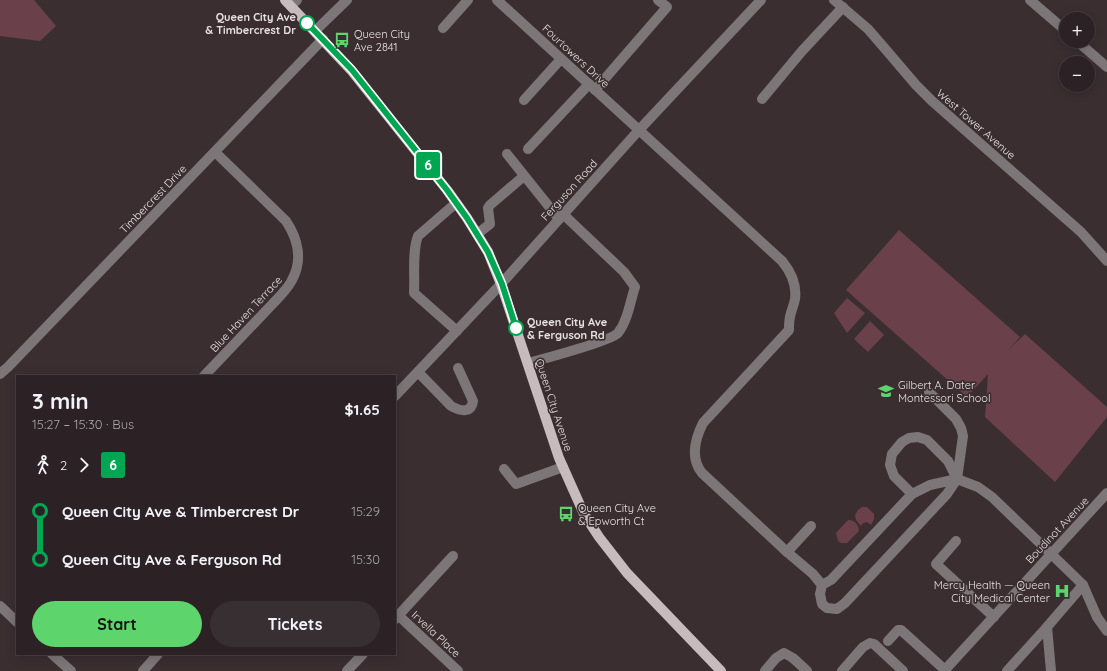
<!DOCTYPE html>
<meta charset="utf-8">
<style>
body{margin:0;font-family:Quicksand,sans-serif;background:#382f32;color:#f1f3f6;height:100vh;display:flex;flex-direction:column;font-size:15px;white-space:nowrap}
*{box-sizing:border-box;margin:0}
p{font-size:13px;color:#a6a4a7}
.icon{flex:none;width:22px;height:22px;fill:none;stroke:currentColor;stroke-width:2;stroke-linecap:round;stroke-linejoin:round}
.map{position:relative;flex:1;overflow:hidden}
.details{position:absolute;left:16px;top:375px;width:380px;height:280px;display:flex;flex-direction:column;background:#2c2225;border-radius:0px;box-shadow:0 2px 10px #0003,0 0 0 1px #483f42}
.details>*{flex:none}
.badge{padding:0 8px;border-radius:3px;font-size:14px;line-height:26px}
.buttons{position:absolute;left:1059px;top:12px;display:grid;gap:8px}
.buttons a{display:grid;place-items:center;width:36px;height:36px;border-radius:50%;background:#2c2225;box-shadow:0 2px 10px #0003,0 0 0 1px #483f42;font-size:20px}
.map>.badge{position:absolute;translate:-50% -50%;box-shadow:0 0 0 2px #fff}
.legs{display:flex;align-items:center;gap:6px;height:44px;padding:0 16px;font-size:13px}
.legs p{margin-inline-start:auto}
.headline{display:flex;align-items:center;justify-content:space-between;height:68px;padding:0 16px}
h1{font-size:22px;font-weight:700;line-height:30px}
.action{display:flex;gap:8px;margin-top:auto;padding:8px 16px}
.action a{flex:1;height:46px;border-radius:24px;background:#5dd56c;color:#111;font-size:16px;font-weight:700;line-height:46px;text-align:center}
.action a+a{background:#382f32;color:#f1f3f6}
ul{padding:0 16px;list-style:none}
li{display:flex;align-items:center;gap:14px;height:48px;font-size:15px}
li i{display:grid;place-items:center;width:6px;height:100%;margin:0 5px;background:currentColor}
li i::after{content:'';width:10px;height:10px;margin:-5px;border:3px solid;border-radius:50%;background:#2c2225}
li p{margin-inline-start:auto}
li:first-child i{background:linear-gradient(#0000 50%,currentColor 0)}
li:last-child i{background:linear-gradient(currentColor 50%,#0000 0)}
.map>svg:first-child{display:block}
</style>
<div class="map">
<svg width="1107" height="671" viewBox="0 0 1107 671">
<rect width="100%" height="100%" fill="#3a2e31"/>
<!-- green -->
<g fill="#6a414a">
<path d="M0,0H34L56,26L40,41L0,36Z"/>
<path d="M899,230L1020,337L1008,350L1025,334L1107,407V417L1055,482L985,417L988,374L967,397L846,290Z"/>
<path d="M847,298L865,313L847,333L834,313Z"/>
<path d="M870,321L884,335L868,352L854,339Z"/>
<path d="M862,507H867L874,514V519L871,525L867,522L863,523L861,526L856,520L855,515L858,510Z"/>
<path d="M848,520C855,520 858,524 859,531L847,543H841L838,541L836,533Z"/>
</g>
<g fill="none" stroke-linecap="round" stroke-linejoin="round">
<!-- minor -->
<g stroke="#7d7678" stroke-width="10">
<path d="M497,0L782,261C791,272 797,284 795,299C794,305 791,311 790,317C789,321 789,326 789,330L703,423C695,439 690,458 702,473L787,552L813,574L822,585"/>
<path d="M834,0L868,29L887,51L916,85L932,101L1081,232L1107,261"/>
<path d="M1030,0L1066,31"/>
<path d="M291,6L297,0"/>
<path d="M443,28L468,0"/>
<path d="M315,31L347,0"/>
<path d="M1077,41L1107,67"/>
<path d="M595,90L667,7L658,0"/>
<path d="M762,99L802,51L843,7"/>
<path d="M524,100L561,59"/>
<path d="M528,149L589,84"/>
<path d="M507,154L559,219"/>
<path d="M456,203L418,236C412,251 415,276 414,293L457,331"/>
<path d="M477,234L490,224L488,208L490,205L524,176"/>
<path d="M528,363C543,359 610,341 618,333C628,320 630,302 635,287L624,272L563,214"/>
<path d="M418,372L451,406C460,411 471,414 473,401L458,368"/>
<path d="M0,374L8,367L323,39"/>
<path d="M204,376L281,295C285,290 290,285 292,280C303,260 298,239 286,221L215,152"/>
<path d="M929,392L956,419L961,428L963,436L957,479L947,494L845,603L837,609L827,608L822,604L820,594L822,585L831,580L912,494L930,485L957,479L978,487L992,497L1074,576L1083,585L1097,617L1107,631"/>
<path d="M395,396L501,284L639,130L761,0"/>
<path d="M504,469L516,484L563,467"/>
<path d="M912,494L894,476L890,465L892,454L902,442L909,438L918,437L927,440L948,461L957,479"/>
<path d="M956,541L936,564L994,617"/>
<path d="M787,552L811,526"/>
<path d="M0,606L17,622"/>
<path d="M398,615L458,671"/>
<path d="M395,619L453,556"/>
<path d="M1047,627L1051,671"/>
<path d="M888,641L898,630H901L945,670"/>
<path d="M52,654L71,671"/>
<path d="M143,671L158,654"/>
<path d="M347,671L363,654"/>
<path d="M765,671L776,658L784,653L793,658L807,671"/>
<path d="M842,671L863,647L870,643L874,644L903,671"/>
<path d="M944,671L1107,493"/>
<path d="M1007,671L1047,627L1083,585"/>
</g>
<!-- major -->
<path stroke="#c7bbbd" stroke-width="10" d="M285,0L351,70L447,190L467,218L488,252L501,284L559,458L584,514L599,537L627,573L721,671"/>
</g>
<g fill="none" stroke-linecap="round" stroke-linejoin="round">
<defs>
<path id="line-1" d="M307,23L352,70L447,190L467,218L488,252L502,284L516,328"/>
</defs>
<!-- line-1 casing -->
<use href="#line-1" stroke="#fff" stroke-width="9"/>
<!-- line-1 -->
<use href="#line-1" stroke="#00a651" stroke-width="6"/>
</g>
<!-- icons -->
<defs>
<symbol id="bus-bare" viewBox="-9 -9 18 18"><path d="M-5-6H5V4H4V6H2V4H-2V6H-4V4H-5ZM-3.5-4V0h7V-4ZM-3.5 1.2v1.5H-2V1.2ZM2 1.2v1.5H3.5V1.2Z" fill="#5dd56c" stroke="#3a2e31" stroke-width="2.5" paint-order="stroke"/></symbol>
<symbol id="school-bare" viewBox="-9 -9 18 18"><path d="M0-5L7-2L0 1L-7-2ZM-4 1L0 2.5L4 1V4Q0 6-4 4Z" fill="#5dd56c" stroke="#3a2e31" stroke-width="2.5" paint-order="stroke"/></symbol>
<symbol id="hospital-bare" viewBox="-9 -9 18 18"><path d="M-5-5h3v3.5h4V-5h3V5h-3V1.5h-4V5h-3Z" fill="#5dd56c" stroke="#3a2e31" stroke-width="2.5" paint-order="stroke"/></symbol>
</defs>
<g fill-rule="evenodd">
<use href="#bus-bare" x="331" y="29" width="22" height="22"/>
<use href="#school-bare" x="875" y="380" width="22" height="22"/>
<use href="#bus-bare" x="555" y="503" width="22" height="22"/>
<use href="#hospital-bare" x="1051" y="580" width="22" height="22"/>
</g>
<!-- markers -->
<g fill="#fff" stroke="#00a651" stroke-width="2">
<circle cx="307" cy="23" r="7"/>
<circle cx="516" cy="328" r="7"/>
</g>
<g text-anchor="middle" dominant-baseline="central" stroke-width="3.5" stroke-linejoin="round" paint-order="stroke">
<!-- stop labels -->
<g font-size="11" font-weight="bold" fill="#e8e1e2" stroke="#3a2e31" text-anchor="end">
<text x="296" y="17">Queen City Ave<tspan x="296" dy="13">&amp; Timbercrest Dr</tspan></text>
<text x="527" y="322" text-anchor="start">Queen City Ave<tspan x="527" dy="13">&amp; Ferguson Rd</tspan></text>
</g>
<!-- poi labels -->
<g font-size="11" fill="#e8e1e2" stroke="#3a2e31" text-anchor="start">
<text x="354" y="34">Queen City<tspan x="354" dy="13">Ave 2841</tspan></text>
<text x="898" y="385">Gilbert A. Dater<tspan x="898" dy="13">Montessori School</tspan></text>
<text x="578" y="508">Queen City Ave<tspan x="578" dy="13">&amp; Epworth Ct</tspan></text>
<text x="1050" y="585" text-anchor="end">Mercy Health — Queen<tspan x="1050" dy="13">City Medical Center</tspan></text>
</g>
<!-- street labels -->
<g font-size="11" fill="#e8e1e2" stroke="#3a2e31">
<text transform="translate(576 56) rotate(43)">Fourtowers Drive</text>
<text transform="translate(976 124) rotate(41)">West Tower Avenue</text>
<text transform="translate(569 190) rotate(-48)">Ferguson Road</text>
<text transform="translate(153 199) rotate(-46)">Timbercrest Drive</text>
<text transform="translate(246 314) rotate(-47)">Blue Haven Terrace</text>
<text transform="translate(554 405) rotate(72)">Queen City Avenue</text>
<text transform="translate(1057 530) rotate(-47)">Boudinot Avenue</text>
<text transform="translate(436 634) rotate(43)">Irvella Place</text>
</g>
</g>
</svg>
<div class="buttons">
<a>+</a>
<a>−</a>
</div>
<b class="badge" style="left:428px;top:165px;background:#00a651;color:#fff">6</b>
<section class="details">
<div class="headline"><div><h1>3 min</h1><p>15:27 – 15:30 · Bus</p></div><b>$1.65</b></div>
<div class="legs"><svg class="icon" aria-label="walk" viewBox="0 0 24 24"><circle cx="13" cy="4" r="2"/><path d="M13 8l-2 6 4 7M11 14l-3 7M7 12l3-4h3l4 4"/></svg>2<svg class="icon" aria-label="forward" viewBox="0 0 24 24"><path d="M9 5l7 7-7 7"/></svg><b class="badge" style="background:#00a651;color:#fff">6</b></div>
<ul>
<li><i style="color:#00a651"></i><b>Queen City Ave &amp; Timbercrest Dr</b><p>15:29</p></li>
<li><i style="color:#00a651"></i><b>Queen City Ave &amp; Ferguson Rd</b><p>15:30</p></li>
</ul>
<div class="action"><a>Start</a><a>Tickets</a></div>
</section>
</div>
